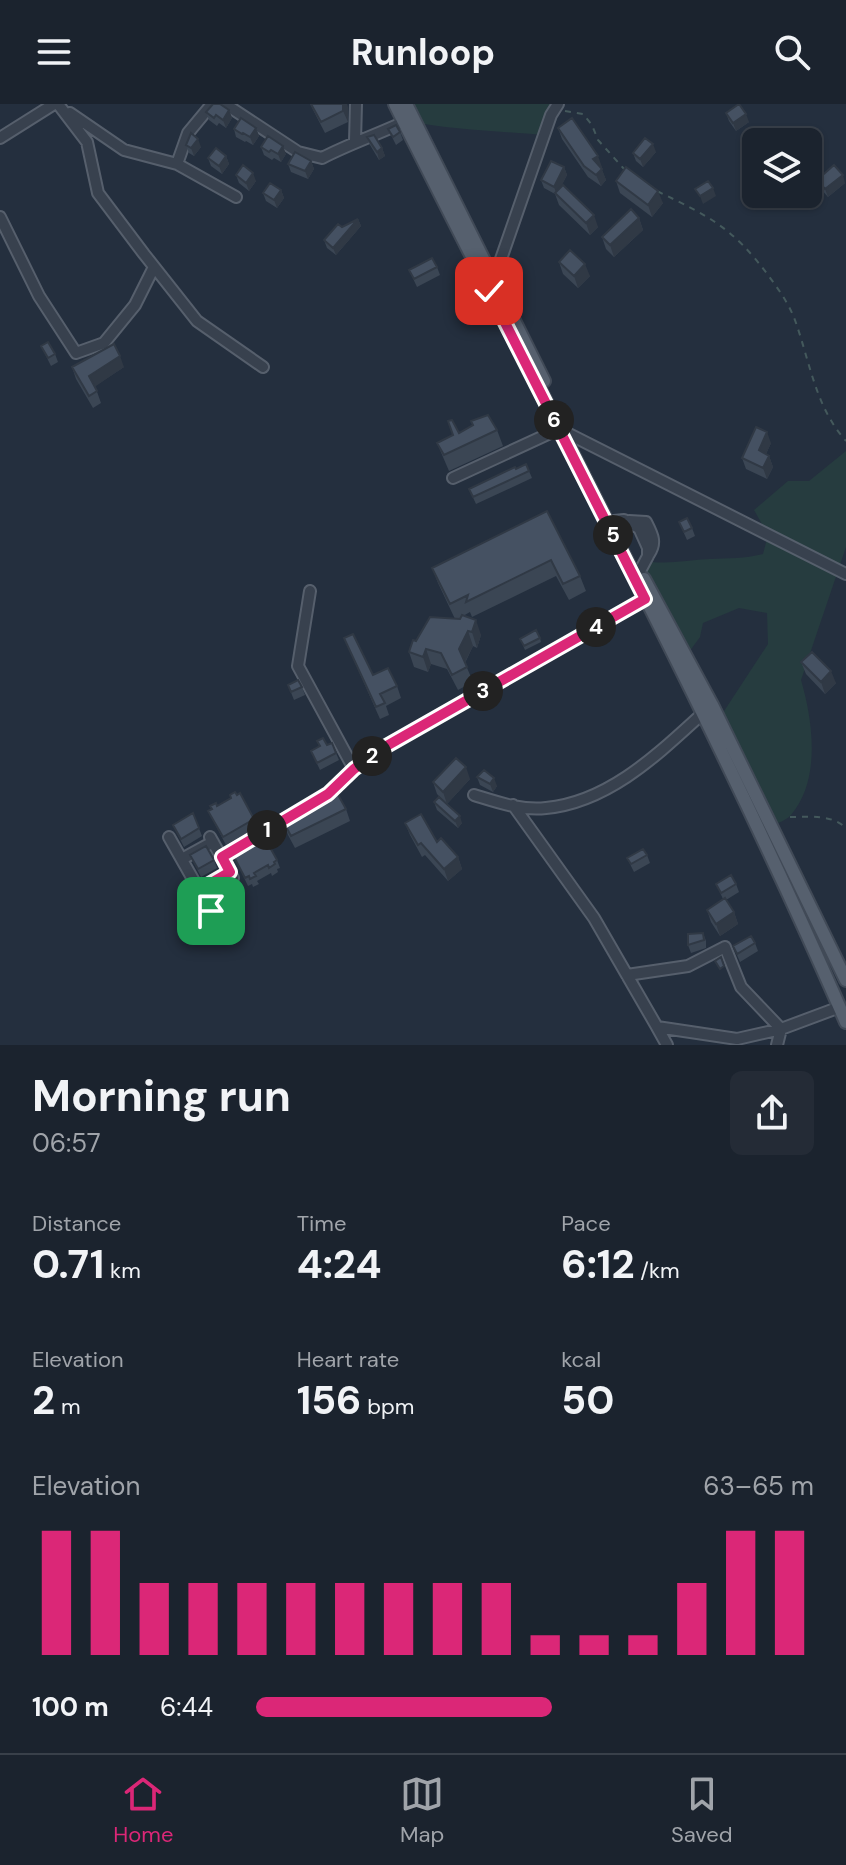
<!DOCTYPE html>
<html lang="en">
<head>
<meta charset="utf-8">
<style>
	:root { --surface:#1b232e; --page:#242b36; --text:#f1f3f6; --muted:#a0a4aa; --line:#39404a; --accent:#db2777 }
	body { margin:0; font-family:"DM Sans",sans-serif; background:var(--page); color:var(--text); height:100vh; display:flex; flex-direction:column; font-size:30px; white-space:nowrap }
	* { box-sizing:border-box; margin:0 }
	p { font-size:26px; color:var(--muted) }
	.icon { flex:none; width:44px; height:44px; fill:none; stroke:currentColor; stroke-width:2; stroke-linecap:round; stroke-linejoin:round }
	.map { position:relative; height:941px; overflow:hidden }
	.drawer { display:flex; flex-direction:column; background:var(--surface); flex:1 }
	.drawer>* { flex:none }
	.controls { position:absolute; left:742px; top:24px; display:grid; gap:16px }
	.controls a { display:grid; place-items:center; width:80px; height:80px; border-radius:12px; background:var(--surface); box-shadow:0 2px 6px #0004,0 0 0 2px var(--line); font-size:40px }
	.pin { position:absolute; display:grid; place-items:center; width:68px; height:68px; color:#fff; margin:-34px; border-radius:16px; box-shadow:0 4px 12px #0006 }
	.km { position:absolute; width:40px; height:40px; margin:-20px; border-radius:50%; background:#222; color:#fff; font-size:22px; line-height:40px; text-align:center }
	.round { display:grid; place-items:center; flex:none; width:84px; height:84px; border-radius:12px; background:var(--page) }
	.head { display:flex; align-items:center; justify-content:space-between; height:136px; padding:0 32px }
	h1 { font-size:44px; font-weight:700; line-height:60px }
	.figures { display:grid; grid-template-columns:repeat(3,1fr); gap:12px; height:136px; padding:8px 32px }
	.figures div { display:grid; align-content:center }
	.figures b { font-size:40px; font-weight:700 }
	.figures small { font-size:22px; font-weight:400 }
	.figures p { font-size:22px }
	.chart { height:224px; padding:16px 32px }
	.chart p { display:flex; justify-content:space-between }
	.chart svg { width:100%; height:144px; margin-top:8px; stroke:var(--accent); stroke-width:6 }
	ul { padding:0 32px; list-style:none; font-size:26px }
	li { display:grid; grid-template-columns:128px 96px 1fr; align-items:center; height:60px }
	li i { height:20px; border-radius:10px; background:var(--accent) }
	header { display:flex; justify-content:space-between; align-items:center; height:104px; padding:0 32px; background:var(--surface); font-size:36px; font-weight:700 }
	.menu { display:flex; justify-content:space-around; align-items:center; height:112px; border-top:2px solid var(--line); background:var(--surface); font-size:22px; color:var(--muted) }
	.menu a { display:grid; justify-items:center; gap:4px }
	.menu .current { color:var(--accent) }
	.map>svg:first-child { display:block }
</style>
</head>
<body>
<header><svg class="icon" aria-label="menu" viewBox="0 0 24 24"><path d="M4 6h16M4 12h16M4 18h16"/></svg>Runloop<svg class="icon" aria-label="search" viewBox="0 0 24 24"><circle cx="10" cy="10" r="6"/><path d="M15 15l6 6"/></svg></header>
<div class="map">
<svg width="846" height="941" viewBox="0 0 846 941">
	<rect width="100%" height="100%" fill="#242f3e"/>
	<!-- green -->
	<path fill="#263c3f" d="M399 0H558L544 31C498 27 452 26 407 17Z
		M846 347V443L801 576C813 617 821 676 791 711 785 718 771 721 763 725L713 624 768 540 767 509 739 504 703 519 700 533 681 559 636 471 645 457C667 461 688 456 710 455 729 454 744 455 763 450L768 431 754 406 788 377H809Z"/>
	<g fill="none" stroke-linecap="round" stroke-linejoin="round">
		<defs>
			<path id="minor" d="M58 0 87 38 98 89 144 150 197 217 263 263
				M225 0 298 48 322 54C349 40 376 31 404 18
				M70 9 124 46 177 60 236 93
				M0 34 54 0
				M355 37 356 0
				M177 60 188 29 212 0
				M0 113 39 192 76 249 104 239 135 201 154 163
				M493 178 551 11 558 0
				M453 374 559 325 846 470
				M614 417 624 416 639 424 648 444V452L640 467
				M629 417 646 418C652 430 657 438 649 450
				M310 487 298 562 354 665
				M474 691C497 698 522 707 546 704 609 698 658 650 702 610
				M513 701 594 814 657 923 737 935 781 925 840 903
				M169 733 211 807
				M210 733 233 774
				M222 753 328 690 354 665 383 644 645 495
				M182 755 213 738
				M199 786 230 768
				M627 871 688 862 725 843 741 883 781 925 777 941
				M657 923 667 941"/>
			<path id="major" d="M395 0C547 305 710 605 846 918
				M406 0 544 277
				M644 475 712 601 846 876"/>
		</defs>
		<!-- minor casing -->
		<use href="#minor" stroke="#565f6c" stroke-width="14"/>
		<!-- major casing -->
		<use href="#major" stroke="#414a57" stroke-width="16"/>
		<!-- path -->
		<path stroke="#44595c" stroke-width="2" stroke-dasharray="6 6" stroke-linecap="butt" d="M565 7 583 10 592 21 598 36 625 66
			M657 87C710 113 732 123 768 171 779 186 790 201 796 219 810 259 816 304 846 337
			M790 713C810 713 831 710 846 724"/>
		<!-- minor -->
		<use href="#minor" stroke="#38414e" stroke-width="10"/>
		<!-- major -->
		<use href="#major" stroke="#56606e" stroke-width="12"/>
	</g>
	<!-- wall -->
	<path fill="#3b4654" d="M310 0H347L348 18 325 29Z
		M229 6 232 14 226 24 219 19 217 22 209 16 206 8Z
		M726 9 749 18 736 27 729 17Z
		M256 24 259 32 253 41 246 37 245 38 236 33 234 25Z
		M558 24 602 63 601 64 606 76 601 82 588 73 562 35Z
		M388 25 400 28 403 36 396 41Z
		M367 33 382 44 385 52 379 56 370 41Z
		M186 41 201 43 194 52 189 49Z
		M261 43 286 50 281 58 274 54 272 56 264 51Z
		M656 48 643 63 636 57 633 49Z
		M226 52 229 60 222 70 211 62 208 54Z
		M311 57 314 65 308 75 291 68 288 60Z
		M564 63 567 71 560 84 598 123 590 131 559 101 555 90 544 84 541 76Z
		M236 71 256 77 249 87 239 79Z
		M817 76 845 79 828 93 820 84Z
		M616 77 663 99 652 113 620 89Z
		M281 86 284 94 277 104 266 97 263 89Z
		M639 114 643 126 614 153 606 145 602 133Z
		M358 115 361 122 336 151 327 144 324 136 342 123Z
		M559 158 590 172 578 184 563 170Z
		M437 163 440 171 417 183 409 166Z
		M41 242 55 250 58 258 51 262Z
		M72 263H124L95 282 101 299 93 304 76 275Z
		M497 326 503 342 449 367 437 339 459 329Z
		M771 339 766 350 769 352 773 363 767 375 746 365 742 354Z
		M526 360 532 374 476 400 469 385Z
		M547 407 580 472 586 487 569 496 556 472 472 513 470 508 463 512 481 531 477 544 473 542 465 559 473 578 458 586 447 565 431 560 428 568 414 563 409 548 416 537 455 515 438 479 432 464Z
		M679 418 692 424 695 432 687 436Z
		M344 534 373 571 397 582 401 594 386 602 389 611 380 615Z
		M540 534 541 538 525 546 520 535Z
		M801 558 836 579 825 590 806 570Z
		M288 581 302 583 305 591 294 596Z
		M317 637 327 641 336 649 339 656 320 666 311 647 319 642Z
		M477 673 497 682 493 688 480 681Z
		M470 675 447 700 437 690 433 678Z
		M434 698 462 719 458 724 437 706Z
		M315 702 346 705 350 717 295 744 288 731 284 719Z
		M208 707 254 715 257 723 226 741Z
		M193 709 202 732 184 743 173 721Z
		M405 719 437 738 458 753 462 765 448 777 425 751 422 753 410 731Z
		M231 747 277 756 280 764 277 765 278 768 272 772 271 769 257 777 259 780 253 783 252 780 248 782Z
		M190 751 214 756 217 764 201 773Z
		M647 751 650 759 634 768 627 754Z
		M226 778 237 784 239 792 233 795Z
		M716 780H736L739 788 726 796 734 808 738 820 720 832 711 818 707 806 723 795Z
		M703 829 706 837V844L691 849 688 841Z
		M755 839 758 847 740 858 733 842Z"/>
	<!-- shaded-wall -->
	<path fill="#303945" d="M343 0H347L348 3V18L343 7Z
		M229 6 232 14 226 24 223 16Z
		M746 10 749 18 736 27 733 19Z
		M256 24 259 32 253 41 250 33Z
		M198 35 201 43 194 52 191 44Z
		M653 40 656 48 643 63 640 55Z
		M283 42 286 50 281 58 278 50Z
		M382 44 385 52 379 56 377 48Z
		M226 52 229 60 222 70 219 62Z
		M598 52 602 63 597 67 593 55Z
		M311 57 314 65 308 75 305 67Z
		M564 63 567 71 557 91 554 83Z
		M602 65 606 76 601 82 596 71Z
		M253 69 256 77 249 87 246 79Z
		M843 71 845 79 828 93 825 85Z
		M713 84 716 92 703 100 700 92Z
		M281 86 284 94 277 104 274 96Z
		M658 87 663 99 652 113 648 101Z
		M594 111 598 123 590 131 586 119Z
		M639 114 643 126 614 153 610 141Z
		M358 115 361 122 336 151 333 144Z
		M585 160 590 172 578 184 574 172Z
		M120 252 124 263 93 284 89 272Z
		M767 328 771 339 763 357 759 346Z
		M769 352 773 363 767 375 763 364Z
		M476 516 481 531 477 544 472 528Z
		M468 527 473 542 464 560 459 545Z
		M426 545 431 560 428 568 423 553Z
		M831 567 836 579 825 590 821 578Z
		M466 663 470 675 447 700 443 688Z
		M494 674 497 682 493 688 490 680Z
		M460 712 462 719 458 724 455 717Z
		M458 753 462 765 448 777 444 765Z
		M734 808 738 820 720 832 716 820Z"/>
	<!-- building -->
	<path fill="#455162" stroke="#303945" stroke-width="2" d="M213 0H220L229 6 223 16 216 11 214 14 206 8Z
		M311 0H343V7L321 18Z
		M739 0 746 10 733 19 726 9Z
		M241 14 256 24 250 33 243 29 242 30 234 25Z
		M572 14 598 52 593 55 602 65 596 71 584 62 558 24Z
		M396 21 400 28 393 33 388 25Z
		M191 29 198 35 191 44 186 41Z
		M374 31 382 44 377 48 367 33Z
		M268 32 283 42 278 50 271 46 269 48 261 43Z
		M645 34 653 40 640 55 633 49Z
		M216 44 226 52 219 62 208 54Z
		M295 48 311 57 305 67 288 60Z
		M551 57 564 63 554 83 541 76Z
		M243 61 253 69 246 79 236 71Z
		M834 61 843 71 825 85 817 76Z
		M626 63 658 87 648 101 616 77Z
		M708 77 713 84 700 92 695 85Z
		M270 79 281 86 274 96 263 89Z
		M563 81 594 111 586 119 555 89Z
		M631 105 639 114 610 141 602 133Z
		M358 115 333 144 324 136 338 120 342 123Z
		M570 146 585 160 574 172 559 158Z
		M432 154 437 163 414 175 409 166Z
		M48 238 55 250 48 254 41 242Z
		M114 240 120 252 89 272 97 287 89 292 72 263Z
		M488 311 497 326 444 351 437 339 453 331 448 317 452 316 459 329 473 321 471 317Z
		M756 323 767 328 759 346 769 352 763 364 742 354Z
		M526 360 529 367 473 393 469 385 515 363 516 365Z
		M547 407 580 472 563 480 551 456 466 498 468 491 450 500 432 464Z
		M687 414 692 424 684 428 679 418Z
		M462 511 476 516 472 528 468 527 459 545 467 563 452 571 441 549 426 545 423 553 409 548 413 536 416 537 430 513 460 515Z
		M536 526 540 534 524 542 520 535Z
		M353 530 373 571 388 564 397 582 380 590 385 599 376 603 344 534Z
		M812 548 831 567 821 578 801 558Z
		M298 576 302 583 291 588 288 581Z
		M323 634 327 641 332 639 336 649 317 659 311 647 320 642 317 637Z
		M456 654 466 663 443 688 433 678Z
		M484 666 494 674 490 680 477 673Z
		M336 687 346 705 291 732 284 719 315 702 314 699Z
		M235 688 237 691 240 689 254 715 223 733 208 707 212 705 210 702 216 699 217 702 231 694 230 691Z
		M439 693 460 712 455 717 434 698Z
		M193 709 199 724 181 735 173 721Z
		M421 710 437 738 441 734 458 753 444 765 421 739 418 741 405 719Z
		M262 729 277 756 274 758 275 760 269 764 268 761 254 769 256 772 250 775 249 772 245 774 231 747Z
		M206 742 214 756 198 765 190 751Z
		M643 745 647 751 631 760 627 754Z
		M731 771 736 780 721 789 716 780Z
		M232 775 237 784 231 787 226 778Z
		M725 794 734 808 716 820 707 806Z
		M703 829 704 836 688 841V830Z
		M751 832 755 839 737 850 733 842Z
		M721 853 724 862 720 865 715 857Z"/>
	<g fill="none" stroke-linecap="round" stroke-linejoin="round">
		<defs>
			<path id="route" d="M211 807 199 786 230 768 222 753 328 690 354 665 383 644 645 495 489 187"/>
		</defs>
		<!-- route casing -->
		<use href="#route" stroke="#fff" stroke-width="16"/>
		<!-- route -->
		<use href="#route" stroke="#db2777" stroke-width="10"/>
	</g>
</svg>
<div class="controls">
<a><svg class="icon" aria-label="layers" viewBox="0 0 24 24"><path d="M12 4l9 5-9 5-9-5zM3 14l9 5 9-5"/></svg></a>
</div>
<div class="pin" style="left:211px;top:807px;background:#1e9e55"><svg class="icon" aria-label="arrive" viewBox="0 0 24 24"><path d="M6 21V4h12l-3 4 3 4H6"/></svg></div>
<div class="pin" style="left:489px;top:187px;background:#d93025"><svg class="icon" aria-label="check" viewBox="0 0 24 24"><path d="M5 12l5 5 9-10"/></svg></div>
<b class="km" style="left:267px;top:726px">1</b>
<b class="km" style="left:372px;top:652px">2</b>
<b class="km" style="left:483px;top:587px">3</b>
<b class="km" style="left:596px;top:523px">4</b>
<b class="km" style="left:613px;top:431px">5</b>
<b class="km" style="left:554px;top:316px">6</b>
</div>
<section class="drawer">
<div class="head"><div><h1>Morning run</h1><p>06:57</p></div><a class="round"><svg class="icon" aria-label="share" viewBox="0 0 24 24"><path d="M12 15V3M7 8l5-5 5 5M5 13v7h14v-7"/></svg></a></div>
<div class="figures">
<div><p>Distance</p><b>0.71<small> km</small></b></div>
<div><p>Time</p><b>4:24</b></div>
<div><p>Pace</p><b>6:12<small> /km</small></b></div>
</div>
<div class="figures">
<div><p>Elevation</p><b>2<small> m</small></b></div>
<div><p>Heart rate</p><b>156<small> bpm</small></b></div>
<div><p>kcal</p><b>50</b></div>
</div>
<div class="chart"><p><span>Elevation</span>63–65 m</p>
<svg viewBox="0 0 160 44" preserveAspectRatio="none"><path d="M5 44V6M15 44V6M25 44V22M35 44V22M45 44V22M55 44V22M65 44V22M75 44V22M85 44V22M95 44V22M105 44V38M115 44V38M125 44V38M135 44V22M145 44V6M155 44V6"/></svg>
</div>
<ul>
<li><b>100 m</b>6:44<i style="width:53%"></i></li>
</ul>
</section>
<nav class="menu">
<a class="current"><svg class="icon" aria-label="home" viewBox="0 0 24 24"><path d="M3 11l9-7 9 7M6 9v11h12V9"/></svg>Home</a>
<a><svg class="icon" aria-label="map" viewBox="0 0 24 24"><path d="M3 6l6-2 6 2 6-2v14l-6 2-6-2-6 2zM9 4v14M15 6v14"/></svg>Map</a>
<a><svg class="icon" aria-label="saved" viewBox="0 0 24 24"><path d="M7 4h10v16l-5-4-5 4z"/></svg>Saved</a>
</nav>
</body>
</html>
